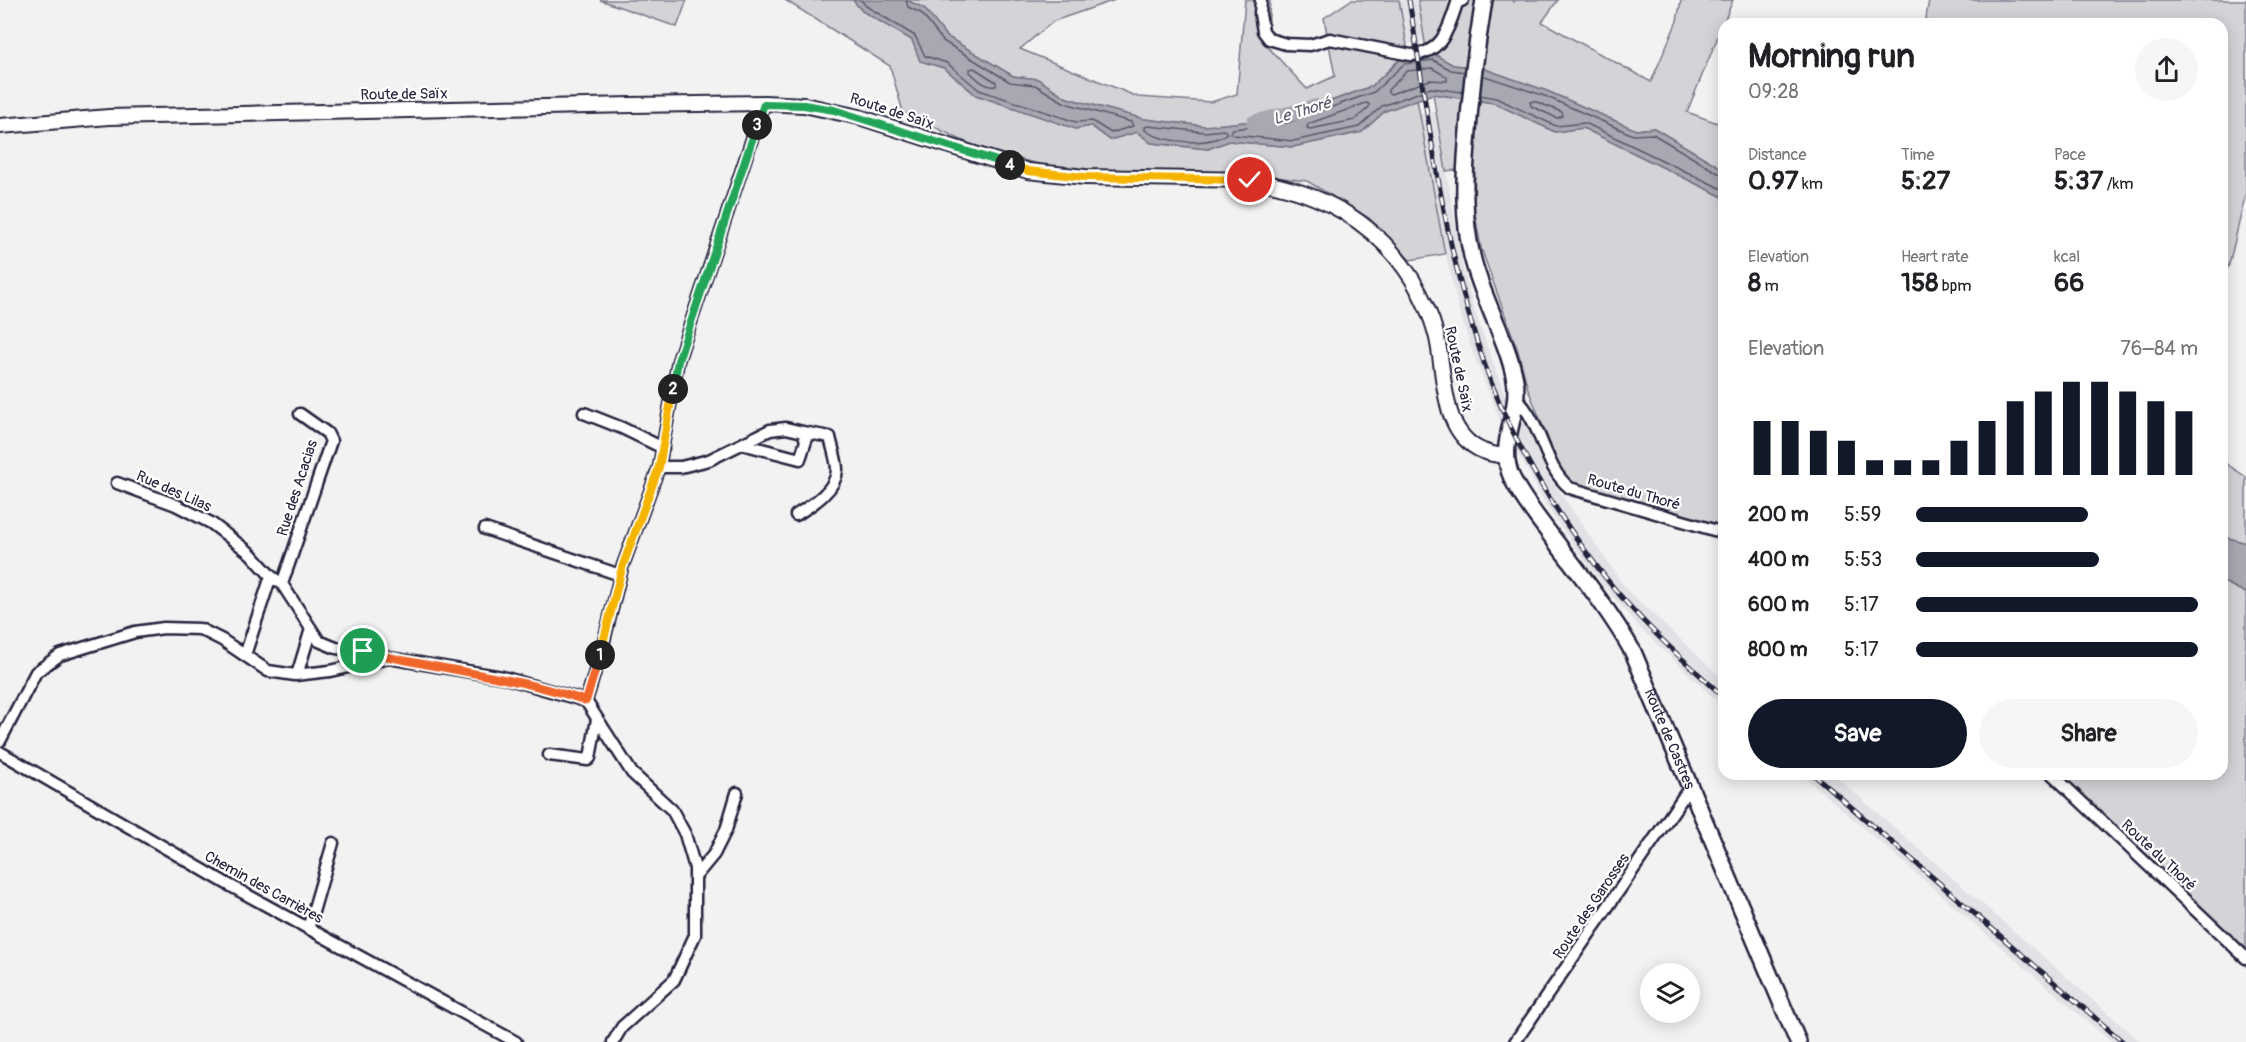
<!DOCTYPE html>
<html lang="en">
<head>
<meta charset="utf-8">
<style>
	:root { --surface:#fff; --page:#f6f6f6; --text:#202124; --muted:#757577; --accent:#111827 }
	body { margin:0; font-family:Pangolin,sans-serif; background:var(--page); color:var(--text); height:100vh; display:flex; flex-direction:column; font-size:22px; white-space:nowrap }
	* { box-sizing:border-box; margin:0 }
	p { font-size:20px; color:var(--muted) }
	.icon { flex:none; width:33px; height:33px; fill:none; stroke:currentColor; stroke-width:2; stroke-linecap:round; stroke-linejoin:round }
	.map { position:relative; flex:1; overflow:hidden }
	.side { position:absolute; left:1718px; top:18px; width:510px; height:762px; display:flex; flex-direction:column; background:var(--surface); border-radius:18px; box-shadow:0 3px 15px #0003 }
	.side>* { flex:none }
	.buttons { position:absolute; left:1640px; top:963px; display:grid; gap:12px }
	.buttons a { display:grid; place-items:center; width:60px; height:60px; border-radius:50%; background:var(--surface); box-shadow:0 3px 15px #0003; font-size:30px }
	.pin { position:absolute; display:grid; place-items:center; width:51px; height:51px; color:#fff; margin:-26px; border:3px solid #fff; border-radius:50%; box-shadow:0 2px 6px #0007 }
	.km { position:absolute; width:30px; height:30px; margin:-15px; border-radius:50%; background:#222; color:#fff; font-size:16px; line-height:30px; text-align:center }
	.round { display:grid; place-items:center; flex:none; width:63px; height:63px; border-radius:32px; background:var(--page) }
	.headline { display:flex; align-items:center; justify-content:space-between; height:102px; padding:0 30px }
	h1 { font-size:33px; font-weight:700; line-height:45px }
	.metrics { display:grid; grid-template-columns:repeat(3,1fr); gap:9px; height:102px; padding:6px 30px }
	.metrics div { display:grid; align-content:center }
	.metrics b { font-size:26px; font-weight:700 }
	.metrics small { font-size:16px; font-weight:400 }
	.metrics p { font-size:16px }
	.chart { height:168px; padding:12px 30px }
	.chart p { display:flex; justify-content:space-between }
	.chart svg { width:100%; height:108px; margin-top:6px; stroke:var(--accent); stroke-width:6 }
	.button { display:flex; gap:12px; margin-top:auto; padding:12px 30px }
	.button a { flex:1; height:69px; border-radius:36px; background:var(--accent); color:#fff; font-size:24px; font-weight:700; line-height:69px; text-align:center }
	.button a+a { background:var(--page); color:var(--text) }
	ul { padding:0 30px; list-style:none; font-size:20px }
	li { display:grid; grid-template-columns:96px 72px 1fr; align-items:center; height:45px }
	li i { height:15px; border-radius:8px; background:var(--accent) }
	.map>svg:first-child { display:block }
</style>
</head>
<body>
<div class="map">
<svg width="2246" height="1042" viewBox="0 0 2246 1042">
	<rect width="100%" height="100%" fill="#f2f2f3"/>
	<filter id="ink" filterUnits="userSpaceOnUse"><feTurbulence type="fractalNoise" baseFrequency=".0167" numOctaves="2"/><feDisplacementMap in="SourceGraphic" scale="12" xChannelSelector="R" yChannelSelector="G"/><feConvolveMatrix kernelMatrix="1 2 1 2 8 2 1 2 1" color-interpolation-filters="sRGB"/></filter>
	<g filter="url(#ink)">
		<!-- built -->
		<path fill="#e2e2e6" d="M1399 0H1418L1425 41 1406 44Z
			M1436 110 1463 269 1474 309 1510 410 1503 427 1473 353 1459 311 1439 228 1420 113Z
			M1520 419 1528 422 1546 472 1627 590 1723 679V707L1639 627 1603 585 1575 547 1549 510 1518 453 1512 449V439Z
			M1801 774H1833L2141 1042H2111Z"/>
		<!-- green -->
		<path fill="#d3d3d8" stroke="#7a7a8a" stroke-width="1.5" d="M600 0H687L677 27Z
			M785 0H853L862 11 912 40 920 61 944 68 976 95 1076 129 1091 126 1110 140 1137 132 1151 143 1208 149 1229 141 1293 147 1362 132 1385 111 1417 99 1445 254 1410 260 1369 218 1307 181 1259 175 1054 168 980 149 903 112 890 66Z
			M906 0H1115L1054 21 1020 49 1138 97 1211 102 1237 94 1245 0H1270L1267 46 1307 89 1335 76 1324 18 1351 0H1399L1409 57 1400 59 1372 86 1285 118 1205 126 1144 119 1067 98 1037 79 1013 76 946 36 924 8Z
			M1418 0H1513L1514 2 1516 0H1558L1542 22 1651 82 1677 21 1681 0H1733L1687 112 1723 125V169L1654 128 1636 130 1547 91 1482 68 1453 65 1434 54 1427 55Z
			M1929 0H2246V193L2229 265 2222 277V24H1925Z
			M1433 94 1494 103 1555 132 1583 128 1723 197V537L1571 496 1528 389 1518 351 1481 248 1474 209 1475 168 1446 171Z
			M2222 461 2246 477V543L2222 536Z
			M2222 581 2246 593V966L2050 774H2222Z"/>
		<!-- water -->
		<path fill="#a8a8b2" stroke="#727282" stroke-width="1.5" d="M853 0H906L924 8 946 36 1013 76 1038 79 1067 98 1144 119 1205 126 1285 118 1372 86 1401 59 1434 54 1453 65 1482 68 1547 91 1636 130 1654 128 1723 169V197L1583 128 1555 132 1494 103 1433 94 1385 111 1362 132 1293 147 1229 141 1208 149 1151 143 1137 132 1110 140 1091 126 1076 129 976 95 944 68 920 61 912 40 862 11Z
			M2222 536 2246 543V593L2222 581Z"/>
		<g fill="none" stroke-linecap="round" stroke-linejoin="round">
			<!-- shore -->
			<path stroke="#58586b" stroke-width="1.5" d="M861 0 866 6 915 36 925 56 947 63 979 90 1076 122 1092 121 1111 133 1133 126 1131 122 1065 103 1035 85 1010 82 943 41 921 13 908 7 906 0
				M974 68 996 82V86C986 88 977 79 970 72V69Z
				M1432 68 1447 77V81L1430 80 1391 94 1388 93V90L1407 71Z
				M1482 75 1545 96 1633 135 1653 134 1718 173 1724 174
				M1462 92 1431 88 1382 106 1359 127 1293 141 1233 135 1230 133 1233 129 1287 123 1374 92 1404 64 1433 60 1451 70 1465 72
				M1480 95 1496 98 1556 126 1585 123 1724 190
				M1534 101 1562 112 1563 116 1557 118 1531 106 1530 102Z
				M1366 103 1369 104V107L1355 120 1310 129 1307 128 1308 124Z
				M1148 126 1205 132 1224 130 1227 133C1211 147 1160 143 1145 130V127Z"/>
			<!-- river -->
			<path stroke="#a8a8b2" stroke-width="16" d="M1254 123 1316 107"/>
			<defs>
				<path id="minor" d="M1261 0 1260 14 1263 31 1269 39 1286 44 1310 45 1330 39 1411 55C1442 54 1449 28 1457 3L1463 0
					M1516 398C1543 424 1543 467 1570 488L1724 533
					M584 413 622 428 663 448
					M659 467H681L709 460 770 430 786 428 803 432 806 441 800 459 742 444
					M117 483 176 505 211 523 250 553 271 576 282 584 319 641 336 648 363 651 386 657
					M796 515C810 506 836 491 837 470 837 460 832 447 830 437L803 432
					M485 529 620 575
					M282 584 331 441 327 433 300 414
					M245 655 271 576
					M297 675 311 629
					M586 701 603 645 622 568 659 467 678 361 764 103
					M586 701 632 773 672 810 685 834 695 868V935L674 980 622 1027 613 1042
					M0 741 36 672 60 655 135 632 164 628 200 629 222 640 268 671 295 675 330 671 389 658 502 677 586 701
					M0 752 229 885 516 1042
					M549 755 588 760 590 758 597 719
					M2052 774 2246 958
					M695 877 714 854 726 830 737 793
					M308 929 333 843
					M1515 1042 1690 787"/>
				<path id="tertiary" d="M0 126 109 117 631 105 764 103 804 105 859 117 1028 171 1085 177 1250 180C1318 191 1374 219 1412 279 1422 296 1431 315 1436 334 1446 372 1439 433 1483 451 1491 454 1498 456 1505 455"/>
				<g id="secondary">
					<path id="s1" d="M1484 0C1476 48 1470 96 1467 144 1464 182 1463 219 1472 256 1482 299 1507 338 1515 380 1521 414 1496 444 1512 478 1522 499 1538 518 1552 537 1581 575 1610 611 1633 652L1798 1042"/>
				</g>
			</defs>
			<!-- minor casing -->
			<use href="#minor" stroke="#22223b" stroke-width="15"/>
			<!-- tertiary casing -->
			<use href="#tertiary" stroke="#22223b" stroke-width="18"/>
			<!-- secondary casing -->
			<use href="#secondary" stroke="#22223b" stroke-width="20"/>
			<!-- minor -->
			<use href="#minor" stroke="#fff" stroke-width="10"/>
			<!-- tertiary -->
			<use href="#tertiary" stroke="#fff" stroke-width="14"/>
			<!-- secondary -->
			<use href="#secondary" stroke="#fff" stroke-width="15"/>
			<defs>
				<path id="rail" d="M1409 0C1430 128 1445 260 1491 382 1518 452 1559 518 1605 577 1640 622 1682 659 1724 697
					M1813 774 2123 1042"/>
			</defs>
			<!-- rail casing -->
			<use href="#rail" stroke="#22223b" stroke-width="5"/>
			<!-- rail -->
			<use href="#rail" stroke="#fff" stroke-width="3" stroke-dasharray="9" stroke-linecap="butt"/>
		</g>
	</g>
	<g fill="none" stroke-linecap="round" stroke-linejoin="round" filter="url(#ink)">
		<defs>
			<path id="split-1" d="M363 651C437 670 513 675 586 701L600 655"/>
			<path id="split-2" d="M600 655 622 568 659 467 673 389"/>
			<path id="split-3" d="M673 389 678 361 757 125"/>
			<path id="split-4" d="M757 125 764 104 804 105 834 110 1010 165"/>
			<path id="split-5" d="M1010 165 1028 171 1084 177 1250 180"/>
		</defs>
		<!-- split-1 casing -->
		<use href="#split-1" stroke="#fff" stroke-width="12"/>
		<!-- split-2 casing -->
		<use href="#split-2" stroke="#fff" stroke-width="12"/>
		<!-- split-3 casing -->
		<use href="#split-3" stroke="#fff" stroke-width="12"/>
		<!-- split-4 casing -->
		<use href="#split-4" stroke="#fff" stroke-width="12"/>
		<!-- split-5 casing -->
		<use href="#split-5" stroke="#fff" stroke-width="12"/>
		<!-- split-1 -->
		<use href="#split-1" stroke="#f0652b" stroke-width="8"/>
		<!-- split-2 -->
		<use href="#split-2" stroke="#f5b400" stroke-width="8"/>
		<!-- split-3 -->
		<use href="#split-3" stroke="#22a559" stroke-width="8"/>
		<!-- split-4 -->
		<use href="#split-4" stroke="#22a559" stroke-width="8"/>
		<!-- split-5 -->
		<use href="#split-5" stroke="#f5b400" stroke-width="8"/>
	</g>
	<g text-anchor="middle" stroke-width="4.5" stroke-linejoin="round" paint-order="stroke">
		<!-- street labels -->
		<g font-size="15" fill="#22223b" stroke="#fff">
			<text transform="translate(404 94) rotate(-1)" y="5">Route de Saïx</text>
			<text transform="translate(892 111) rotate(18)" y="5">Route de Saïx</text>
			<text transform="translate(1459 369) rotate(78)" y="5">Route de Saïx</text>
			<text transform="translate(297 488) rotate(-72)" y="5">Rue des Acacias</text>
			<text transform="translate(174 491) rotate(24)" y="5">Rue des Lilas</text>
			<text transform="translate(1634 492) rotate(16)" y="5">Route du Thoré</text>
			<text dy="5" stroke="none"><textPath href="#s1" startOffset="795">Route de Castres</textPath></text>
			<text transform="translate(2159 855) rotate(43)" y="5">Route du Thoré</text>
			<text transform="translate(264 887) rotate(29)" y="5">Chemin des Carrières</text>
			<text transform="translate(1591 906) rotate(-56)" y="5">Route des Garosses</text>
		</g>
		<!-- water labels -->
		<g font-size="16" font-style="italic" fill="#58586b" stroke="#fff">
			<text transform="translate(1302 110) rotate(-17)" y="6">Le Thoré</text>
		</g>
	</g>
</svg>
<div class="buttons">
<a><svg class="icon" aria-label="layers" viewBox="0 0 24 24"><path d="M12 4l9 5-9 5-9-5zM3 14l9 5 9-5"/></svg></a>
</div>
<div class="pin" style="left:363px;top:651px;background:#1e9e55"><svg class="icon" aria-label="arrive" viewBox="0 0 24 24"><path d="M6 21V4h12l-3 4 3 4H6"/></svg></div>
<div class="pin" style="left:1250px;top:180px;background:#d93025"><svg class="icon" aria-label="check" viewBox="0 0 24 24"><path d="M5 12l5 5 9-10"/></svg></div>
<b class="km" style="left:600px;top:655px">1</b>
<b class="km" style="left:673px;top:389px">2</b>
<b class="km" style="left:757px;top:125px">3</b>
<b class="km" style="left:1010px;top:165px">4</b>
<section class="side">
<div class="headline"><div><h1>Morning run</h1><p>09:28</p></div><a class="round"><svg class="icon" aria-label="share" viewBox="0 0 24 24"><path d="M12 15V3M7 8l5-5 5 5M5 13v7h14v-7"/></svg></a></div>
<div class="metrics">
<div><p>Distance</p><b>0.97<small> km</small></b></div>
<div><p>Time</p><b>5:27</b></div>
<div><p>Pace</p><b>5:37<small> /km</small></b></div>
</div>
<div class="metrics">
<div><p>Elevation</p><b>8<small> m</small></b></div>
<div><p>Heart rate</p><b>158<small> bpm</small></b></div>
<div><p>kcal</p><b>66</b></div>
</div>
<div class="chart"><p><span>Elevation</span>76–84 m</p>
<svg viewBox="0 0 160 44" preserveAspectRatio="none"><path d="M5 44V22M15 44V22M25 44V26M35 44V30M45 44V38M55 44V38M65 44V38M75 44V30M85 44V22M95 44V14M105 44V10M115 44V6M125 44V6M135 44V10M145 44V14M155 44V18"/></svg>
</div>
<ul>
<li><b>200 m</b>5:59<i style="width:61%"></i></li>
<li><b>400 m</b>5:53<i style="width:65%"></i></li>
<li><b>600 m</b>5:17<i style="width:100%"></i></li>
<li><b>800 m</b>5:17<i style="width:100%"></i></li>
</ul>
<div class="button"><a>Save</a><a>Share</a></div>
</section>
</div>
</body>
</html>
